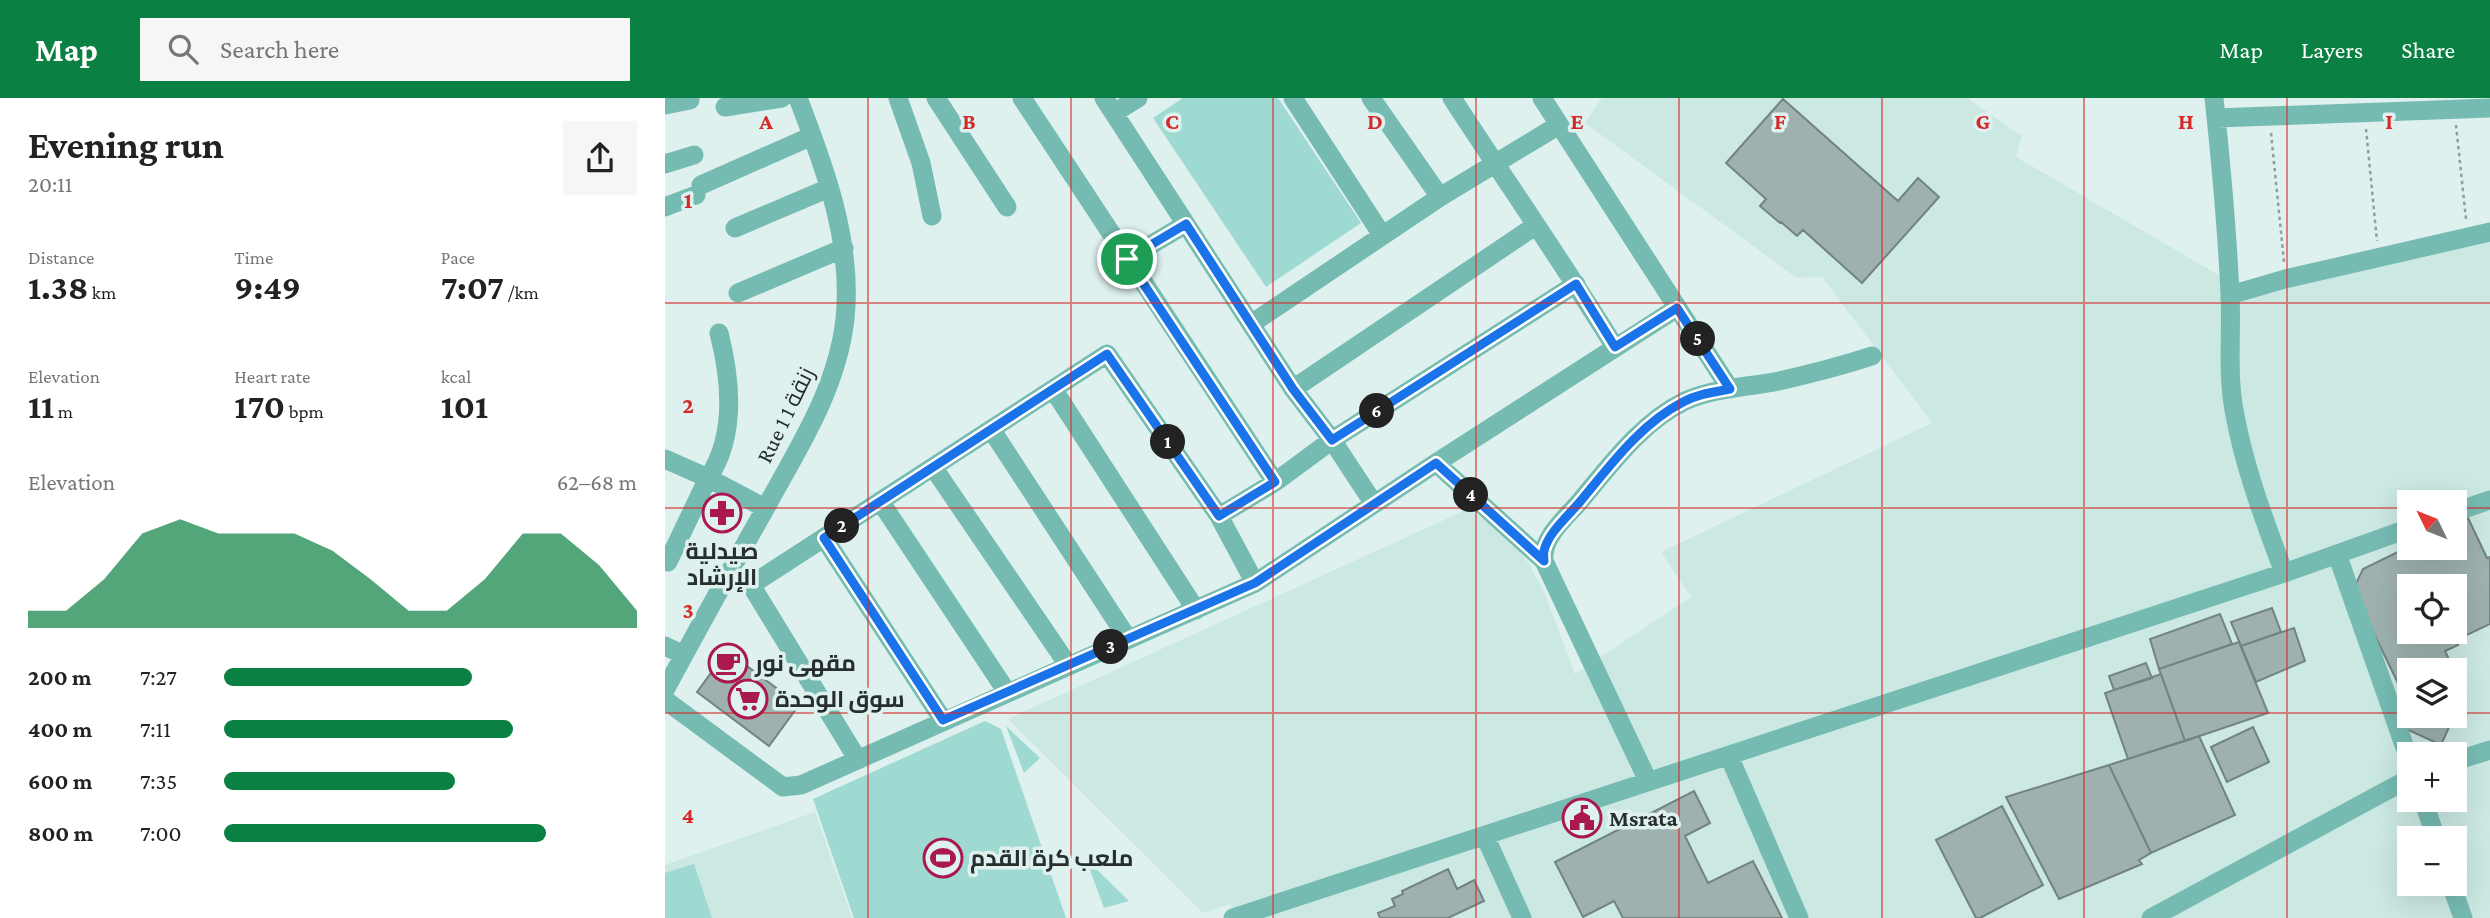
<!DOCTYPE html>
<html lang="en">
<head>
<meta charset="utf-8">
<style>
	:root { --surface:#fff; --page:#f6f6f6; --text:#222; --muted:#767676; --accent:#0b8043 }
	body { margin:0; font-family:"Crimson Pro",Cairo,serif; background:var(--page); color:var(--text); height:100vh; display:flex; flex-direction:column; font-size:26px; white-space:nowrap }
	* { box-sizing:border-box; margin:0 }
	p { font-size:23px; color:var(--muted) }
	.icon { flex:none; width:38px; height:38px; fill:none; stroke:currentColor; stroke-width:2; stroke-linecap:round; stroke-linejoin:round }
	.map { position:relative; flex:1; overflow:hidden }
	.panel { display:flex; flex-direction:column; background:var(--surface); width:665px }
	.panel>* { flex:none }
	.needle { width:46px; rotate:313deg }
	.tools { position:absolute; left:1732px; top:392px; display:grid; gap:14px }
	.tools a { display:grid; place-items:center; width:70px; height:70px; border-radius:0px; background:var(--surface); box-shadow:0 7px 28px #0002; font-size:35px }
	.pin { position:absolute; display:grid; place-items:center; width:60px; height:60px; color:#fff; margin:-30px; border:4px solid #fff; border-radius:50%; box-shadow:0 2px 7px #0007 }
	.km { position:absolute; width:35px; height:35px; margin:-18px; border-radius:50%; background:#222; color:#fff; font-size:19px; line-height:35px; text-align:center }
	.round { display:grid; place-items:center; flex:none; width:74px; height:74px; border-radius:0px; background:var(--page) }
	.head { display:flex; align-items:center; justify-content:space-between; height:119px; padding:0 28px }
	h1 { font-size:38px; font-weight:700; line-height:52px }
	.metrics { display:grid; grid-template-columns:repeat(3,1fr); gap:10px; height:119px; padding:7px 28px }
	.metrics div { display:grid; align-content:center }
	.metrics b { font-size:35px; font-weight:700 }
	.metrics small { font-size:19px; font-weight:400 }
	.metrics p { font-size:19px }
	.chart { height:196px; padding:14px 28px }
	.chart p { display:flex; justify-content:space-between }
	.chart svg { width:100%; height:126px; margin-top:7px; fill:var(--accent); opacity:.7 }
	ul { padding:0 28px; list-style:none; font-size:23px }
	li { display:grid; grid-template-columns:112px 84px 1fr; align-items:center; height:52px }
	li i { height:18px; border-radius:9px; background:var(--accent) }
	header { display:flex; align-items:center; gap:42px; box-sizing:border-box; height:98px; padding:0 35px; background:var(--accent); color:#fff }
	header strong { font-size:33px }
	nav { display:flex; gap:38px; margin-inline-start:auto; font-size:24px }
	.search { width:490px; height:63px; background:var(--page); display:flex; align-items:center; gap:18px; box-sizing:border-box; padding:0 24px; border-radius:0px; color:var(--muted); font-size:26px }
	main { display:flex; flex:1; min-height:0 }
	.map>svg:first-child { display:block }
</style>
</head>
<body>
<header>
<strong>Map</strong>
<div class="search"><svg class="icon" aria-label="search" viewBox="0 0 24 24"><circle cx="10" cy="10" r="6"/><path d="M15 15l6 6"/></svg>Search here</div>
<nav><a>Map</a><a>Layers</a><a>Share</a></nav>
</header>
<main>
<section class="panel">
<div class="head"><div><h1>Evening run</h1><p>20:11</p></div><a class="round"><svg class="icon" aria-label="share" viewBox="0 0 24 24"><path d="M12 15V3M7 8l5-5 5 5M5 13v7h14v-7"/></svg></a></div>
<div class="metrics">
<div><p>Distance</p><b>1.38<small> km</small></b></div>
<div><p>Time</p><b>9:49</b></div>
<div><p>Pace</p><b>7:07<small> /km</small></b></div>
</div>
<div class="metrics">
<div><p>Elevation</p><b>11<small> m</small></b></div>
<div><p>Heart rate</p><b>170<small> bpm</small></b></div>
<div><p>kcal</p><b>101</b></div>
</div>
<div class="chart"><p><span>Elevation</span>62–68 m</p>
<svg viewBox="0 0 160 44" preserveAspectRatio="none"><path d="M0 44V38L10 38L20 27L30 11L40 6L50 11L60 11L70 11L80 17L90 27L100 38L110 38L120 27L130 11L140 11L150 22L160 38V44z"/></svg>
</div>
<ul>
<li><b>200 m</b>7:27<i style="width:60%"></i></li>
<li><b>400 m</b>7:11<i style="width:70%"></i></li>
<li><b>600 m</b>7:35<i style="width:56%"></i></li>
<li><b>800 m</b>7:00<i style="width:78%"></i></li>
</ul>
</section>
<div class="map">
<svg width="1825" height="820" viewBox="0 0 1825 820">
	<rect width="100%" height="100%" fill="#def1ee"/>
	<!-- built -->
	<path fill="#cbe8e3" fill-rule="evenodd" d="M937 0H1302L1357 38 1351 59 1552 176 1578 201 1825 141V820H571L565 806 538 815 343 621 803 411 844 440 864 466 879 494 910 576 1026 499 996 454 1267 325 1157 179 1132 180 920 25ZM1745 404H1790V450H1745ZM1745 488H1790V534H1745ZM1745 572H1790V618H1745ZM1745 656H1790V702H1745ZM1745 740H1790V786H1745Z
		M150 714 187 820H0V767Z"/>
	<!-- green -->
	<path fill="#9edad1" d="M518 0H613L696 125 601 189 488 20Z
		M320 623 336 631 401 820H189L148 701Z
		M341 628 375 660 359 675Z
		M421 761 464 803 439 810Z
		M29 766 47 820H0V775Z"/>
	<!-- building -->
	<path fill="#9eb1ae" stroke="#728381" stroke-width="2" fill-rule="evenodd" d="M1118 1 1233 103 1253 80 1274 99 1197 185 1138 132 1132 138 1116 124 1115 125 1095 108 1101 101 1061 65Z
		M1803 420 1822 460 1825 459V526L1791 542 1793 547 1780 553 1789 572H1745V602L1742 604 1688 492 1698 471 1745 448 1790 450V426ZM1745 488H1790V534H1745Z
		M1607 510 1616 534 1576 548 1566 524Z
		M1555 516 1567 546 1494 571 1485 541Z
		M1629 530 1640 563 1591 584 1576 548Z
		M1574 544 1603 615 1520 643 1494 571Z
		M62 553 134 607 104 648 32 594Z
		M1481 565 1487 580 1449 592 1444 578Z
		M1790 575 1800 595 1790 616Z
		M1496 576 1520 643 1463 661 1440 595Z
		M1747 618H1789L1776 647 1741 631Z
		M1588 629 1604 664 1562 684 1546 649Z
		M1534 638 1570 717 1486 755 1444 667Z
		M1444 667 1486 755 1474 762 1477 766 1394 801 1341 699Z
		M1029 693 1045 725 1020 738 1043 785 1088 763 1117 820H958L949 803 918 819 890 764Z
		M1337 708 1378 787 1315 820H1311L1271 742Z
		M783 771 792 791 809 782 819 803 783 820H715L713 815 730 808 727 801 738 796 737 793Z"/>
	<g fill="none" stroke-linecap="round" stroke-linejoin="round">
		<!-- path -->
		<path stroke="#919f9c" stroke-width="2.5" stroke-dasharray="3.5 3.5" stroke-linecap="butt" d="M1791 27 1801 121
			M1701 31 1712 143
			M1606 35 1619 164"/>
		<!-- minor -->
		<path stroke="#76bbb2" stroke-width="19" d="M233 0 256 65 267 118
			M271 0 342 109
			M357 0 610 384
			M439 0 628 291 667 342 709 406
			M628 0 717 137
			M706 0 775 99
			M787 0C841 83 898 165 950 249
			M877 0 1065 291
			M1549 0C1556 65 1562 131 1565 196 1567 235 1562 274 1569 312 1579 369 1599 421 1619 475
			M0 7 25 2
			M60 9 117 0
			M449 15 473 0
			M1551 20 1825 10
			M0 66 29 57
			M36 87 147 38
			M0 109 31 97
			M70 130 164 90
			M462 161 521 126
			M73 195 179 150
			M1565 197 1620 181 1825 134
			M586 226 775 99 894 27
			M54 235C66 282 71 339 43 380L100 410
			M388 291 531 512
			M628 291 870 128
			M326 331 463 541
			M0 361 43 380 3 464
			M771 365 879 463
			M268 369 403 567
			M215 403 342 594
			M1790 414 1825 402
			M554 418 610 384 667 342 911 186
			M159 440 278 622
			M1672 456 1745 664
			M79 480 86 487 193 662
			M86 487 442 256 554 418 590 485
			M0 548 19 557
			M0 592C33 531 66 471 100 411 133 350 172 292 180 221 188 145 160 70 133 0
			M0 602 118 689 136 687 590 485 771 365 1012 210
			M1064 658 1134 820
			M1790 663 1825 652
			M983 683 879 463C876 439 902 419 916 402 946 366 978 323 1020 303 1049 290 1083 289 1114 283 1145 276 1176 268 1207 258
			M1758 702 1771 740
			M820 738 857 820
			M1786 786 1798 820
			M568 820 1619 475 1745 430
			M1486 820 1745 680"/>
	</g>
	<g fill="none" stroke-linecap="round" stroke-linejoin="round">
		<defs>
			<path id="route" d="M521 126 628 291 667 342 911 186 950 249 1012 210 1065 291C1049 294 1033 296 1018 304 975 326 944 369 914 405 902 419 883 435 879 453 878 456 879 460 879 463L771 365 590 485 278 622 159 440 442 256 554 418 610 384 462 161Z"/>
		</defs>
		<!-- route casing -->
		<use href="#route" stroke="#fff" stroke-width="14"/>
		<!-- route -->
		<use href="#route" stroke="#1a73e8" stroke-width="9"/>
	</g>
	<!-- grid -->
	<path fill="none" stroke="#d62828" stroke-width="2" stroke-opacity="0.55" d="M203 0V820M406 0V820M608 0V820M811 0V820M1014 0V820M1217 0V820M1419 0V820M1622 0V820M0 205H1825M0 410H1745M1790 410H1825M0 615H1745M1790 615H1825"/>
	<!-- icons -->
	<defs>
		<symbol id="pharmacy-ring" viewBox="-11 -11 22 22"><circle r="9.5" fill="#def1ee" stroke="#aa1850" stroke-width="1.5"/><path d="M-2-6h4v4h4v4h-4v4h-4v-4h-4v-4h4Z" fill="#aa1850"/></symbol>
		<symbol id="cafe-ring" viewBox="-11 -11 22 22"><circle r="9.5" fill="#def1ee" stroke="#aa1850" stroke-width="1.5"/><path d="M-5.5-4.5H6V0H3Q3 3.5 0 3.5H-2.5Q-5.5 3.5-5.5 0ZM3-3.2v2h1.7v-2ZM-6 4.5H4V6H-6Z" fill="#aa1850"/></symbol>
		<symbol id="supermarket-ring" viewBox="-11 -11 22 22"><circle r="9.5" fill="#def1ee" stroke="#aa1850" stroke-width="1.5"/><path d="M-6-5.5h2.5l.6 2H6L4.5 2H-2.5L-4.4-4H-6ZM-1.5 3.2a1.3 1.3 0 1 0 .1 0ZM3 3.2a1.3 1.3 0 1 0 .1 0Z" fill="#aa1850"/></symbol>
		<symbol id="civic-ring" viewBox="-11 -11 22 22"><circle r="9.5" fill="#def1ee" stroke="#aa1850" stroke-width="1.5"/><path d="M-.6-6.5H3V-4.5H.6V-3L4-1V1h2V6H-6V1h2V-1L-.6-3ZM-1.2 2.5V6h2.4V2.5Z" fill="#aa1850"/></symbol>
		<symbol id="stadium-ring" viewBox="-11 -11 22 22"><circle r="9.5" fill="#def1ee" stroke="#aa1850" stroke-width="1.5"/><path d="M0-5a6.5 5 0 1 0 0 10a6.5 5 0 1 0 0-10ZM-3.5-1.8h7v3.6h-7Z" fill="#aa1850"/></symbol>
	</defs>
	<g fill-rule="evenodd">
		<use href="#pharmacy-ring" x="35" y="393" width="44" height="44"/>
		<use href="#cafe-ring" x="41" y="543" width="44" height="44"/>
		<use href="#supermarket-ring" x="61" y="579" width="44" height="44"/>
		<use href="#civic-ring" x="895" y="698" width="44" height="44"/>
		<use href="#stadium-ring" x="256" y="738" width="44" height="44"/>
	</g>
	<g text-anchor="middle" stroke-width="7" stroke-linejoin="round" paint-order="stroke">
		<!-- street labels -->
		<g font-size="23" fill="#272e2d" stroke="#def1ee">
			<text transform="translate(120 317) rotate(-64)" y="8">Rue 1 زنقة 1</text>
		</g>
		<!-- poi labels -->
		<g font-size="23" font-weight="bold" fill="#272e2d" stroke="#def1ee" text-anchor="start">
			<text x="57" y="461" text-anchor="middle">صيدلية<tspan x="57" dy="26">الإرشاد</tspan></text>
			<text x="90" y="573">مقهى نور</text>
			<text x="110" y="609">سوق الوحدة</text>
			<text x="944" y="728">Msrata</text>
			<text x="305" y="768">ملعب كرة القدم</text>
		</g>
	</g>
	<g font-size="23" text-anchor="middle" font-weight="bold" fill="#d62828" stroke="#def1ee" stroke-width="7" stroke-linejoin="round" paint-order="stroke">
		<text x="101" y="31">A</text>
		<text x="304" y="31">B</text>
		<text x="507" y="31">C</text>
		<text x="710" y="31">D</text>
		<text x="912" y="31">E</text>
		<text x="1115" y="31">F</text>
		<text x="1318" y="31">G</text>
		<text x="1521" y="31">H</text>
		<text x="1724" y="31">I</text>
		<text x="23" y="110">1</text>
		<text x="23" y="315">2</text>
		<text x="23" y="520">3</text>
		<text x="23" y="725">4</text>
	</g>
</svg>
<div class="tools">
<a><svg class="needle" viewBox="-14 -14 28 28"><path d="M0-13l5 13h-10z" fill="#e53935"/><path d="M0 13l5-13h-10z" fill="#767676"/></svg></a>
<a><svg class="icon" aria-label="locate" viewBox="0 0 24 24"><circle cx="12" cy="12" r="6"/><path d="M12 2v4M12 18v4M2 12h4M18 12h4"/></svg></a>
<a><svg class="icon" aria-label="layers" viewBox="0 0 24 24"><path d="M12 4l9 5-9 5-9-5zM3 14l9 5 9-5"/></svg></a>
<a>+</a>
<a>−</a>
</div>
<div class="pin" style="left:462px;top:161px;background:#1e9e55"><svg class="icon" aria-label="arrive" viewBox="0 0 24 24"><path d="M6 21V4h12l-3 4 3 4H6"/></svg></div>
<b class="km" style="left:503px;top:344px">1</b>
<b class="km" style="left:177px;top:428px">2</b>
<b class="km" style="left:446px;top:549px">3</b>
<b class="km" style="left:806px;top:397px">4</b>
<b class="km" style="left:1033px;top:241px">5</b>
<b class="km" style="left:712px;top:313px">6</b>
</div>
</main>
</body>
</html>
